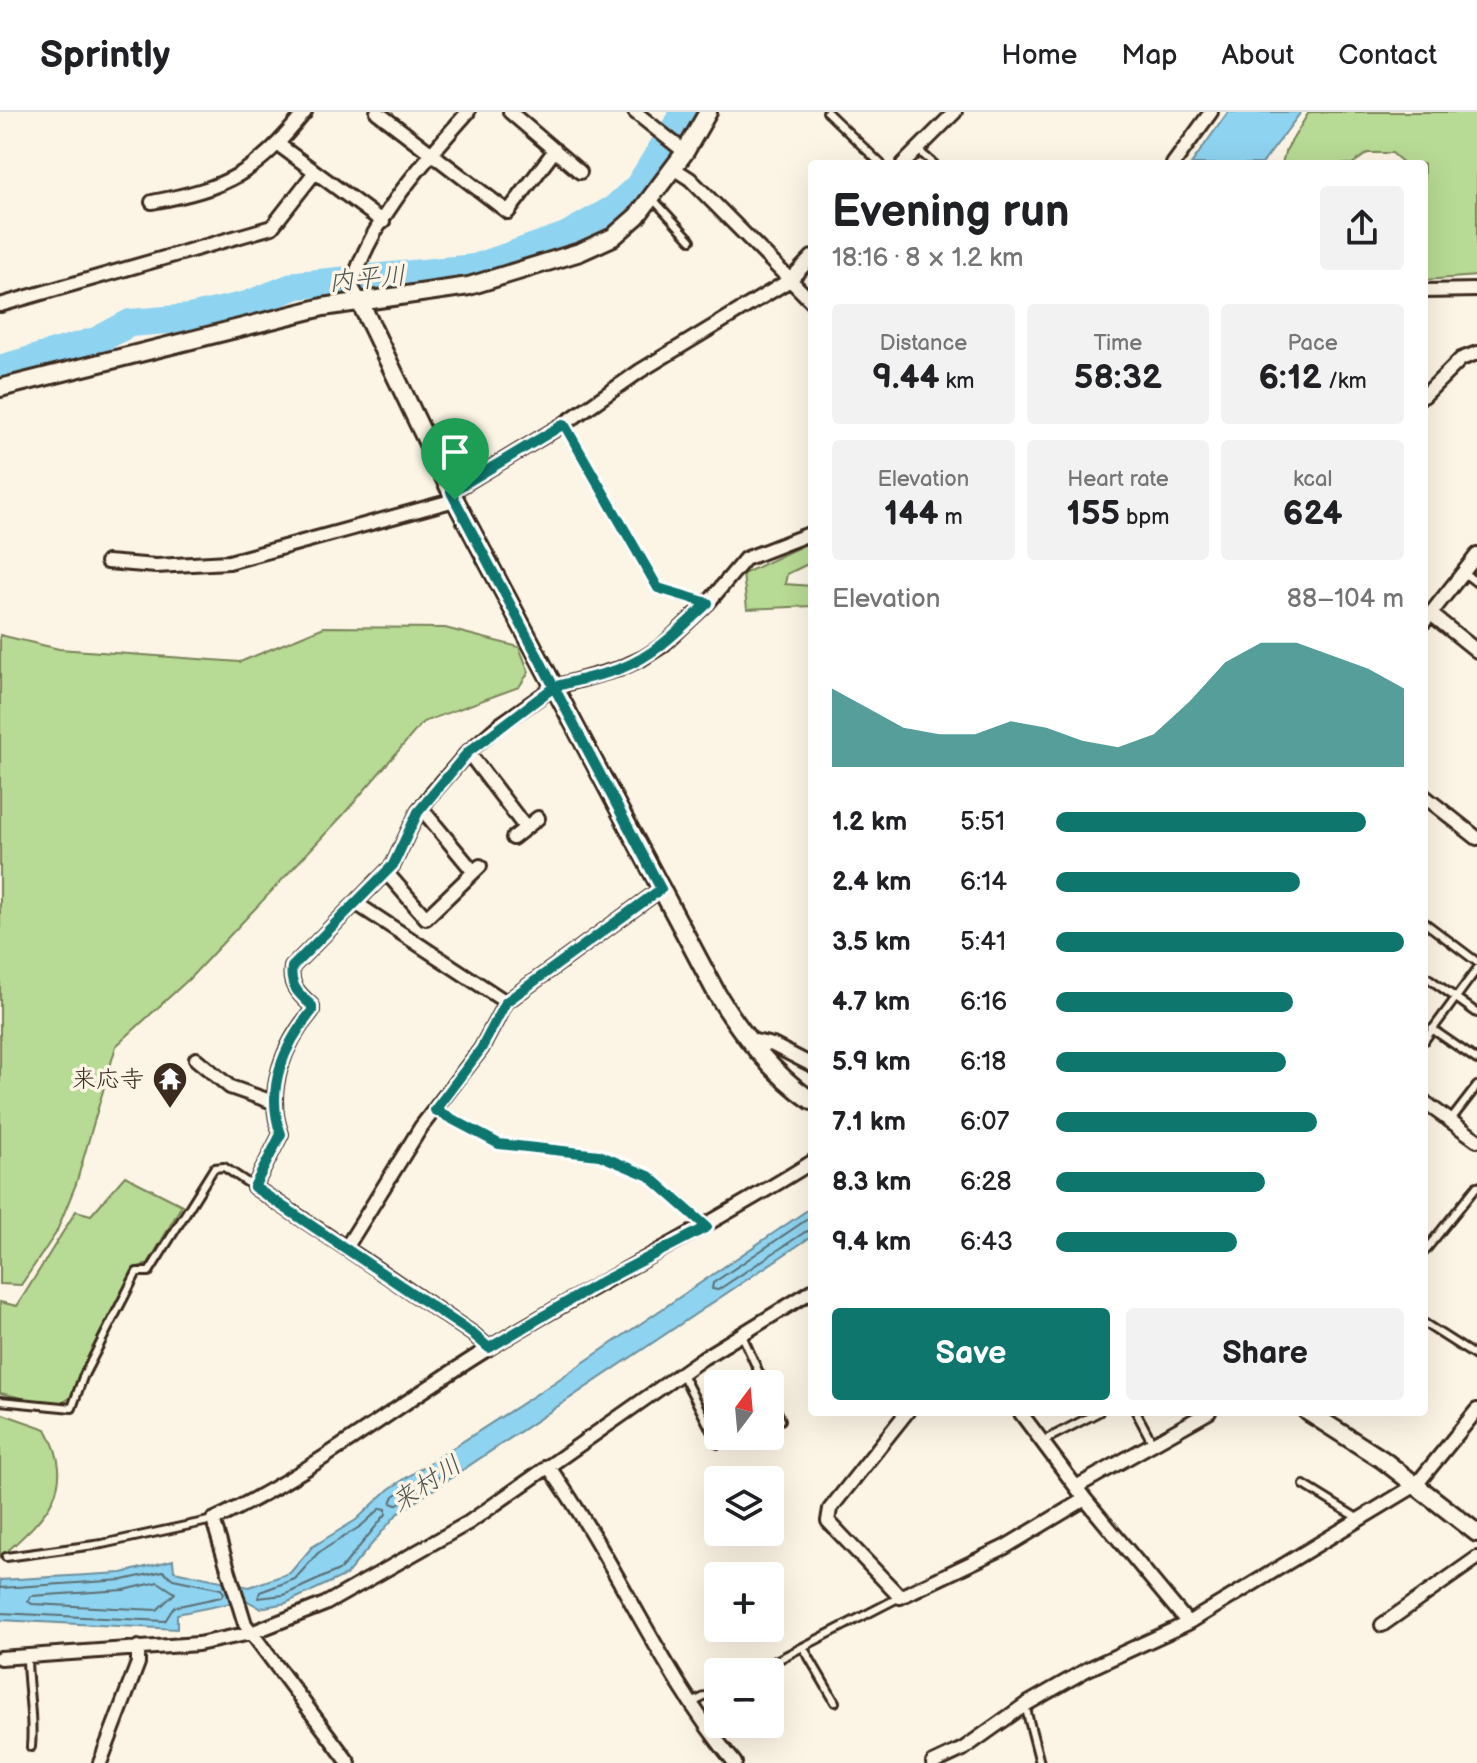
<!DOCTYPE html>
<html lang="en">
<head>
<meta charset="utf-8">
<style>
	:root { --surface:#fff; --page:#f2f2f2; --text:#202124; --muted:#757577; --line:#e0e0e0; --accent:#0f766e }
	body { margin:0; font-family:"Balsamiq Sans","Klee One",sans-serif; background:var(--page); color:var(--text); height:100vh; display:flex; flex-direction:column; font-size:30px; white-space:nowrap }
	* { box-sizing:border-box; margin:0 }
	p { font-size:26px; color:var(--muted) }
	.icon { flex:none; width:44px; height:44px; fill:none; stroke:currentColor; stroke-width:2; stroke-linecap:round; stroke-linejoin:round }
	.map { position:relative; flex:1; overflow:hidden }
	.sheet { position:absolute; left:808px; top:48px; width:620px; height:1256px; display:flex; flex-direction:column; background:var(--surface); border-radius:8px; box-shadow:0 8px 32px #0002 }
	.sheet>* { flex:none }
	.needle { width:52px; rotate:16deg }
	.controls { position:absolute; left:704px; top:1258px; display:grid; gap:16px }
	.controls a { display:grid; place-items:center; width:80px; height:80px; border-radius:8px; background:var(--surface); box-shadow:0 8px 32px #0002; font-size:40px }
	.pin { position:absolute; display:grid; place-items:center; width:68px; height:68px; color:#fff; margin:-82px -34px; border-radius:50% 50% 50% 0; rotate:-45deg; box-shadow:0 0 8px #0007 }
	.pin .icon { rotate:45deg }
	.round { display:grid; place-items:center; flex:none; width:84px; height:84px; border-radius:8px; background:var(--page) }
	.overview { display:flex; align-items:center; justify-content:space-between; height:136px; padding:0 24px }
	h1 { font-size:44px; font-weight:600; line-height:60px }
	.figures { display:grid; grid-template-columns:repeat(3,1fr); gap:12px; height:136px; padding:8px 24px }
	.figures div { display:grid; align-content:center; border-radius:8px; background:var(--page); text-align:center }
	.figures b { font-size:34px; font-weight:600 }
	.figures small { font-size:22px; font-weight:400 }
	.figures p { font-size:22px }
	.chart { height:224px; padding:16px 24px }
	.chart p { display:flex; justify-content:space-between }
	.chart svg { width:100%; height:144px; margin-top:8px; fill:var(--accent); opacity:.7 }
	.action { display:flex; gap:16px; margin-top:auto; padding:16px 24px }
	.action a { flex:1; height:92px; border-radius:8px; background:var(--accent); color:#fff; font-size:32px; font-weight:600; line-height:92px; text-align:center }
	.action a+a { background:var(--page); color:var(--text) }
	ul { padding:0 24px; list-style:none; font-size:26px }
	li { display:grid; grid-template-columns:128px 96px 1fr; align-items:center; height:60px }
	li i { height:20px; border-radius:10px; background:var(--accent) }
	header { display:flex; align-items:center; gap:48px; box-sizing:border-box; height:112px; padding:0 40px; background:var(--surface); border-bottom:2px solid var(--line) }
	header strong { font-size:38px }
	nav { display:flex; gap:44px; margin-inline-start:auto; font-size:28px }
	.map>svg:first-child { display:block }
</style>
</head>
<body>
<header>
<strong>Sprintly</strong>
<nav><a>Home</a><a>Map</a><a>About</a><a>Contact</a></nav>
</header>
<div class="map">
<svg width="1477" height="1651" viewBox="0 0 1477 1651">
	<rect width="100%" height="100%" fill="#fcf5e5"/>
	<filter id="ink" filterUnits="userSpaceOnUse"><feTurbulence type="fractalNoise" baseFrequency=".0125" numOctaves="2"/><feDisplacementMap in="SourceGraphic" scale="16" xChannelSelector="R" yChannelSelector="G"/><feConvolveMatrix kernelMatrix="1 2 1 2 8 2 1 2 1" color-interpolation-filters="sRGB"/></filter>
	<g filter="url(#ink)">
		<!-- green -->
		<path fill="#b7da94" stroke="#798259" stroke-width="2" d="M1309 0H1477V164L1424 168V52H1405L1392 41H1368L1352 52H1282L1285 40Z
			M812 429V450L787 462 785 472 812 474V494L747 497 743 462Z
			M324 515 445 516 519 535 529 560 519 575 423 610 343 703 189 867 116 934 76 1072 56 1121 21 1173 0 1172V523L59 537 240 550Z
			M125 1064 182 1093 148 1152 134 1156 70 1286 57 1294 0 1281V1190L17 1194 76 1099 91 1103Z
			M0 1301 46 1317C79 1377 45 1405 0 1446Z"/>
		<!-- water -->
		<path fill="#8ed3f0" stroke="#6d8f9c" stroke-width="2" d="M1228 0H1301L1262 52H1191Z
			M812 1095V1124L397 1402 346 1463 286 1491 260 1496 246 1488 177 1502V1517L0 1508V1468L122 1461 173 1448 174 1459 249 1475 290 1461 312 1435 356 1408 389 1377 549 1274Z"/>
		<g fill="none" stroke-linecap="round" stroke-linejoin="round">
			<!-- shore -->
			<path stroke="#5c6e72" stroke-width="2" d="M812 1104 713 1171 712 1177 718 1178 805 1120 812 1118
				M449 1348 454 1349V1355L396 1393 391 1391 394 1384Z
				M381 1396 386 1397V1402L341 1457 284 1483 258 1486 260 1480 295 1467 318 1441 361 1414Z
				M158 1470 175 1481 157 1498 32 1492 28 1489 31 1484 124 1478Z
				M0 1476 123 1468 163 1459 173 1467 221 1477 224 1481 221 1485 174 1495 165 1509 0 1501"/>
			<!-- river -->
			<path stroke="#8ed3f0" stroke-width="28" d="M0 257 96 229 130 211 190 206 247 193 297 173 475 156 566 124 614 97 639 74 685 0"/>
			<defs>
				<path id="service" d="M827 0 881 52
					M918 38 934 52
					M653 87 691 128
					M564 312 658 476 707 491
					M1464 461 1477 471
					M1424 810 1477 850
					M1424 863 1477 901
					M1432 917 1477 948
					M1424 929 1477 857
					M435 998 499 1032 599 1043 649 1064 707 1115
					M1450 1009 1477 974
					M1424 1140 1477 1074
					M1424 1211 1477 1245
					M742 1223 764 1272
					M682 1262 718 1332
					M770 1284 781 1308
					M0 1289 72 1296 83 1265 137 1160H149L214 1056 224 1055 254 1075
					M1136 1300 1152 1330
					M1041 1330 1099 1300
					M1304 1373 1359 1407
					M6 1445 102 1432 213 1408
					M803 1535 835 1590
					M27 1544C27 1576 34 1604 31 1635
					M754 1560 900 1485
					M690 1592 718 1578
					M1025 1593 1040 1651"/>
				<path id="minor" d="M377 0 508 100 555 38
					M510 0 580 60
					M635 0 685 40
					M279 33 383 110
					M903 52 955 0
					M1173 52 1211 0
					M673 56 690 67 812 190
					M152 90C228 76 256 61 305 0
					M1424 179 1477 178
					M359 188 352 175C369 109 424 50 468 0
					M0 193 272 115 315 60
					M1424 284 1461 247 1477 241
					M451 380 564 312 640 259 790 168 812 145
					M107 450 156 454 229 450 455 388
					M1431 502 1477 539
					M1424 510 1477 443
					M468 640 525 715
					M1424 684 1477 726
					M421 696 473 759
					M513 726 538 706
					M386 760 426 806 480 754
					M357 792 506 890
					M746 927 773 933 812 953
					M196 947 230 975 273 990
					M1424 990 1477 1028
					M346 1136 254 1075 281 1022C265 979 283 933 312 899V894C299 882 289 874 292 855L393 753 418 700 430 684 468 640 498 614 554 575 619 557 643 546 662 534 708 491 745 447 812 421
					M489 1236 473 1222 346 1136 421 1015 481 937 506 890 661 777
					M907 1300 830 1397 828 1409 900 1485 1005 1435 1085 1387
					M1020 1300 1085 1387 1188 1511
					M548 1354C617 1449 660 1561 735 1651
					M1076 1375 1209 1300
					M1382 1513 1477 1446
					M0 1546 198 1532 251 1521 325 1492 468 1411 703 1246 812 1179
					M100 1651 138 1551V1535
					M349 1651 245 1512 213 1408C311 1362 394 1295 486 1238 593 1172 706 1117 812 1050
					M933 1651 963 1637 1025 1593 1088 1557 1188 1511 1416 1373 1477 1298"/>
				<path id="tertiary" d="M359 188 455 388 717 882C743 924 771 960 812 989
					M0 276 323 195 469 174 580 140 613 125 637 104 685 40 708 0
					M1308 1300 1383 1348 1477 1421"/>
			</defs>
			<!-- service casing -->
			<use href="#service" stroke="#3b2a1e" stroke-width="12"/>
			<!-- minor casing -->
			<use href="#minor" stroke="#3b2a1e" stroke-width="18"/>
			<!-- tertiary casing -->
			<use href="#tertiary" stroke="#3b2a1e" stroke-width="22"/>
			<!-- service -->
			<use href="#service" stroke="#fcf5e5" stroke-width="6"/>
			<!-- minor -->
			<use href="#minor" stroke="#fcf5e5" stroke-width="12"/>
			<!-- tertiary -->
			<use href="#tertiary" stroke="#fcf5e5" stroke-width="16"/>
		</g>
	</g>
	<g fill="none" stroke-linecap="round" stroke-linejoin="round" filter="url(#ink)">
		<defs>
			<path id="route" d="M455 388 554 575 468 640 418 700 393 753 292 855C289 874 299 882 312 894V899C283 934 265 978 281 1022L254 1075 473 1222 489 1236 601 1170 707 1115 649 1064 599 1043 499 1032 435 998 481 937 506 890 661 777 554 575C576 568 601 564 622 556 657 542 681 516 708 491L658 476 564 312 451 380 455 388"/>
		</defs>
		<!-- route casing -->
		<use href="#route" stroke="#fff" stroke-width="16"/>
		<!-- route -->
		<use href="#route" stroke="#0f766e" stroke-width="10"/>
	</g>
	<!-- icons -->
	<defs>
		<symbol id="temple-pin" viewBox="-11 -11 22 30"><path d="M0 17L-7.5 6A9.5 9.5 0 1 1 7.5 6Z" fill="#3b2a1e" stroke="#fcf5e5"/><path d="M0-6L5-2H3V0L6.5 2.5H4V6H1.5V3h-3V6H-4V2.5H-6.5L-3 0V-2H-5Z" fill="#fff"/></symbol>
	</defs>
	<g fill-rule="evenodd">
		<use href="#temple-pin" x="150" y="947" width="40" height="54"/>
	</g>
	<g text-anchor="middle" stroke-width="7" stroke-linejoin="round" paint-order="stroke">
		<!-- poi labels -->
		<g font-size="24" fill="#3b2a1e" stroke="#fcf5e5" text-anchor="end">
			<text x="144" y="975">来応寺</text>
		</g>
		<!-- water labels -->
		<g font-size="26" font-style="italic" fill="#505452" stroke="#fcf5e5">
			<text transform="translate(367 166) rotate(-5)" y="9">内平川</text>
			<text transform="translate(426 1371) rotate(-34)" y="9">来村川</text>
		</g>
	</g>
</svg>
<div class="controls">
<a><svg class="needle" viewBox="-14 -14 28 28"><path d="M0-13l5 13h-10z" fill="#e53935"/><path d="M0 13l5-13h-10z" fill="#757577"/></svg></a>
<a><svg class="icon" aria-label="layers" viewBox="0 0 24 24"><path d="M12 4l9 5-9 5-9-5zM3 14l9 5 9-5"/></svg></a>
<a>+</a>
<a>−</a>
</div>
<div class="pin" style="left:455px;top:388px;background:#1e9e55"><svg class="icon" aria-label="arrive" viewBox="0 0 24 24"><path d="M6 21V4h12l-3 4 3 4H6"/></svg></div>
<section class="sheet">
<div class="overview"><div><h1>Evening run</h1><p>18:16 · 8 × 1.2 km</p></div><a class="round"><svg class="icon" aria-label="share" viewBox="0 0 24 24"><path d="M12 15V3M7 8l5-5 5 5M5 13v7h14v-7"/></svg></a></div>
<div class="figures">
<div><p>Distance</p><b>9.44<small> km</small></b></div>
<div><p>Time</p><b>58:32</b></div>
<div><p>Pace</p><b>6:12<small> /km</small></b></div>
</div>
<div class="figures">
<div><p>Elevation</p><b>144<small> m</small></b></div>
<div><p>Heart rate</p><b>155<small> bpm</small></b></div>
<div><p>kcal</p><b>624</b></div>
</div>
<div class="chart"><p><span>Elevation</span>88–104 m</p>
<svg viewBox="0 0 160 44" preserveAspectRatio="none"><path d="M0 44V20L10 26L20 32L30 34L40 34L50 30L60 32L70 36L80 38L90 34L100 24L110 12L120 6L130 6L140 10L150 14L160 20V44z"/></svg>
</div>
<ul>
<li><b>1.2 km</b>5:51<i style="width:89%"></i></li>
<li><b>2.4 km</b>6:14<i style="width:70%"></i></li>
<li><b>3.5 km</b>5:41<i style="width:100%"></i></li>
<li><b>4.7 km</b>6:16<i style="width:68%"></i></li>
<li><b>5.9 km</b>6:18<i style="width:66%"></i></li>
<li><b>7.1 km</b>6:07<i style="width:75%"></i></li>
<li><b>8.3 km</b>6:28<i style="width:60%"></i></li>
<li><b>9.4 km</b>6:43<i style="width:52%"></i></li>
</ul>
<div class="action"><a>Save</a><a>Share</a></div>
</section>
</div>
</body>
</html>
